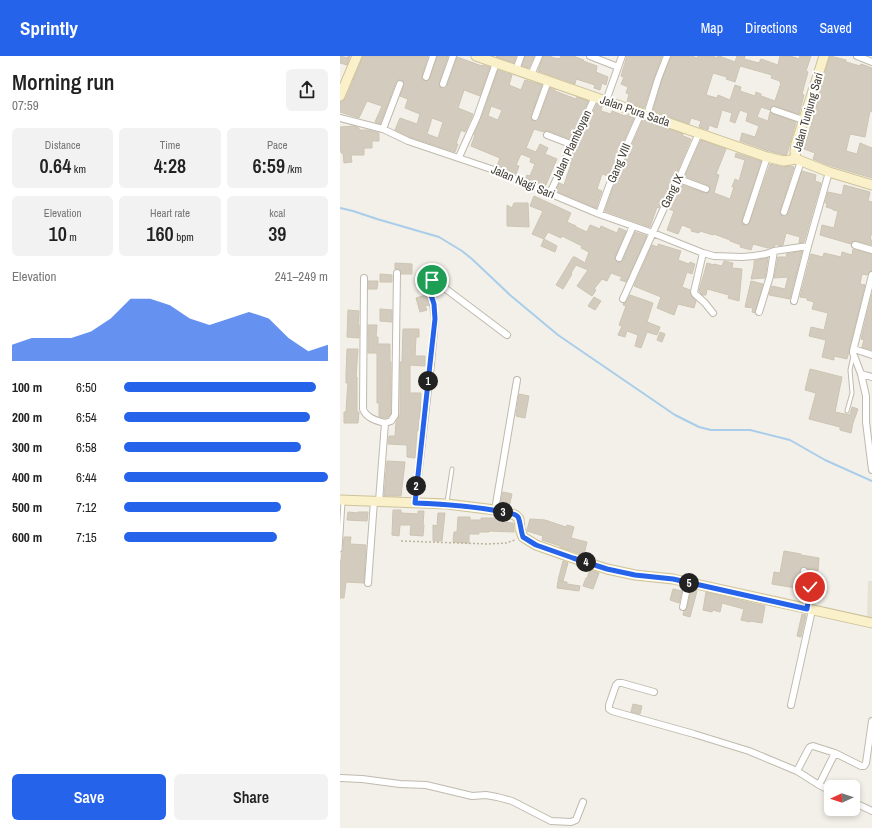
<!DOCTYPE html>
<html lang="en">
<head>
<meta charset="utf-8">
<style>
	:root { --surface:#fff; --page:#f2f2f2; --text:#222; --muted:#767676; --accent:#2563eb }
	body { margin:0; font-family:"Archivo Narrow",sans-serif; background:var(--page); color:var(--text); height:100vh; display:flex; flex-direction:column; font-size:15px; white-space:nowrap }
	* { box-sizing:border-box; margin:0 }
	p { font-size:13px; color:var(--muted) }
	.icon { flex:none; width:22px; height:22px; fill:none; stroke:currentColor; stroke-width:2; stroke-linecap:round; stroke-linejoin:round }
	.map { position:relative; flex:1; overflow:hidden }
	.sheet { display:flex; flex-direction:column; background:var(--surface); width:340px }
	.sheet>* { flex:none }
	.needle { width:26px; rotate:267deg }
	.fabs { position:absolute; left:484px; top:724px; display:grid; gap:8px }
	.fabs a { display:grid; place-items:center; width:36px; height:36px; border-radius:6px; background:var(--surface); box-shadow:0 2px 6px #0003; font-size:20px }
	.pin { position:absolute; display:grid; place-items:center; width:34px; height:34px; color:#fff; margin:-17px; border:2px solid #fff; border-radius:50%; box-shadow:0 1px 4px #0007 }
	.km { position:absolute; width:20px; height:20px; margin:-10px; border-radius:50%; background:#222; color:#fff; font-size:11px; line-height:20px; text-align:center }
	.round { display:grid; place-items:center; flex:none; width:42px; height:42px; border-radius:6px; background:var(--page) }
	.overview { display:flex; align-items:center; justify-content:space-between; height:68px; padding:0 12px }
	h1 { font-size:22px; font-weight:600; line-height:30px }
	.stats { display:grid; grid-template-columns:repeat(3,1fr); gap:6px; height:68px; padding:4px 12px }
	.stats div { display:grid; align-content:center; border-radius:6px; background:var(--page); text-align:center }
	.stats b { font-size:20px; font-weight:600 }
	.stats small { font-size:11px; font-weight:400 }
	.stats p { font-size:11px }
	.chart { height:112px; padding:8px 12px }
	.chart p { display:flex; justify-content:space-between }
	.chart svg { width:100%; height:72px; margin-top:4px; fill:var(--accent); opacity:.7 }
	.action { display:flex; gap:8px; margin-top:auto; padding:8px 12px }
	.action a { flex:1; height:46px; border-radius:6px; background:var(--accent); color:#fff; font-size:16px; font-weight:600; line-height:46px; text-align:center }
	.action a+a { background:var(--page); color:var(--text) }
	ul { padding:0 12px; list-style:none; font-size:13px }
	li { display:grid; grid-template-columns:64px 48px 1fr; align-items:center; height:30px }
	li i { height:10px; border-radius:5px; background:var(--accent) }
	header { display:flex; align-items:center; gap:24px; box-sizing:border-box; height:56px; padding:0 20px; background:var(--accent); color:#fff }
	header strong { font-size:19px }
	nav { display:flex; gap:22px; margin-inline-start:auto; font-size:14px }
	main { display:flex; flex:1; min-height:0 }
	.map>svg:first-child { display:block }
</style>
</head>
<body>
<header>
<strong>Sprintly</strong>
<nav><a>Map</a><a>Directions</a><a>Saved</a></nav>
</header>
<main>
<section class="sheet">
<div class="overview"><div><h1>Morning run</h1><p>07:59</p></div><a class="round"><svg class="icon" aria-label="share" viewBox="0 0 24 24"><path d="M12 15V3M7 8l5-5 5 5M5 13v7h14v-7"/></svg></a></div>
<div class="stats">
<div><p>Distance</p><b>0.64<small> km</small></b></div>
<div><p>Time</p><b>4:28</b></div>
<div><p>Pace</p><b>6:59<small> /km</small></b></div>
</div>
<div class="stats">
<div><p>Elevation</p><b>10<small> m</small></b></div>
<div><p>Heart rate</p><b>160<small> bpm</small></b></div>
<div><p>kcal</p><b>39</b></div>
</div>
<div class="chart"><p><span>Elevation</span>241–249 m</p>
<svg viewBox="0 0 160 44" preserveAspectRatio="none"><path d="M0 44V34L10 30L20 30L30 30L40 26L50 18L60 6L70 6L80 10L90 18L100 22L110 18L120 14L130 18L140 30L150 38L160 34V44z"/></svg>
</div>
<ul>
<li><b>100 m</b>6:50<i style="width:94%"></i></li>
<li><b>200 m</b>6:54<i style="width:91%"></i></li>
<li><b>300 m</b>6:58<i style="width:87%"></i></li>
<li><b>400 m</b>6:44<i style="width:100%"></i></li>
<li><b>500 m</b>7:12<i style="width:77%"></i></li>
<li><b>600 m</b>7:15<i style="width:75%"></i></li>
</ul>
<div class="action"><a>Save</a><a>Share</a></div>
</section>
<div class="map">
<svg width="532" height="772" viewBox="0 0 532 772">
	<rect width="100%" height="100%" fill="#f2f0e8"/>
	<!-- residential -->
	<path fill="#e6e2d6" d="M528 525H532V562L527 561Z"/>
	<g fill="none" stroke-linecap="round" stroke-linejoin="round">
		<!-- stream -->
		<path stroke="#a9cdea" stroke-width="2" d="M0 152 13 155 37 163 99 181 122 195 132 203 170 239 218 279 335 359 359 371 371 374H410L450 384 485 404 532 425"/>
	</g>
	<!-- building -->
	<path fill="#d3ccbe" stroke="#cdc4b2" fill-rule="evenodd" d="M0 0 8 2V0H10L7 9 0 7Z
		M23 0H88L82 20V24L87 25 90 22 97 0H108L99 27V31L102 32H106L107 30 117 1 142 10V9L150 11 140 40 124 34 118 52 133 58 125 76 121 74 116 88H118L115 96 70 81 55 74 60 62 77 68 80 58 65 52 68 43 60 40 64 28 63 25 61 24H57L56 26 40 68 35 66 42 50 27 45 19 62 0 56V46L3 45 6 42ZM92 62 103 66 98 82 87 78Z
		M157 0H176L174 7 156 1Z
		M185 0H194L189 12 182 10Z
		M203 0H209L217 3 218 2 220 3 221 0H233L244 4 243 5 257 10 256 16 268 21 266 29 262 27 260 34 254 32 255 29 236 23 235 28 198 15Z
		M287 0H322L314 22 304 52 287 46 289 38 286 37 288 31 281 28 284 21 281 20Z
		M331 0H352L357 2 358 0H373L377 2 378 0H379L395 6 397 0H405L404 3 419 7 421 3 438 9 440 0H450L459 3 460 0H471L466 15 468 16 462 38 464 39 459 58 434 50 431 51 430 54 421 51 417 61 428 65 430 56 433 58 456 66 447 98 444 99 429 95 400 85 402 77 415 81 419 70 406 65 408 57 400 54 395 67 390 65 392 57 382 54 377 72 369 69 368 74 359 71 361 65 351 62 349 68 313 55 322 24ZM400 10 432 19 431 22 440 25V27H441L435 45 421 40V38L416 36 415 40 400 35 401 31 395 29 390 44 378 39 377 42 366 39 373 17 387 21 386 23 395 26Z
		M490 0 506 4V6L520 10 521 8 532 12V56L530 55 525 81 510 78 506 95 517 98 520 87 532 92V122L488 109 473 103 475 97 464 93 474 59 480 34Z
		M158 14 172 19 169 29 181 34 185 24 202 29 191 60V64L194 65H198L199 63 210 32 215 34V35L236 43 237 41 248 45 230 83 209 75H206L204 76 194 73 186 92 196 96 200 88 208 92 205 98 217 103 205 131 185 122 187 119 190 120 195 108 190 106 191 102 181 98 176 109 179 110 176 118 157 110 160 102 131 90 135 79H134L141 63ZM151 50 162 54 158 64 148 60Z
		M257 48 262 50 261 55 271 58 272 55 285 60 286 59 294 62 268 120 262 118 257 133 262 135 256 152 216 135 219 127 224 129 231 108H229Z
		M303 64 343 78V80L351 83 335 121 324 142 322 141 319 152 317 151 310 171 265 155 273 132Z
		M14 70 19 72V74H28L39 77V85H32V92H24V99H11L12 106 4 107 3 97H1L0 86V71Z
		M361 84 386 93 376 118 379 119 374 137 390 143 394 131H392L395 123 399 125 405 104 395 101 396 97 421 105 402 164V168L405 169H409L410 166 430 108 443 111 451 110 454 111 440 155V159L443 160H447L462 115 476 119 475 125 481 127 464 186 459 187 460 181 446 177 443 189 440 190 435 188V190L428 192 413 188 411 194 400 191 401 189 390 185V184L374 178 373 179 360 175 359 177 351 175 352 173 342 169 338 178 327 174 334 155 329 153 341 129 365 137H367L370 135V132L368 129 345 120Z
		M504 129 530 136 528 145 532 146V175L530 184H532V189L516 185 512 186 511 188 480 179 482 169 494 172 498 155 493 154V153L486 151 487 147H485L488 136 502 139Z
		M194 140 231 157 227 166 236 170V171L247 176 250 169 260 173 261 170 277 177 279 172 286 175 275 201V204L278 206H281L283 204 295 176 307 180 286 226 280 224 282 221 271 217 267 225 262 223 254 233 256 234 252 240 237 230 248 214 236 209 231 217 232 218 223 233 216 229 233 201H235L245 207 249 196 241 192 242 190 222 180 221 182 208 176 204 183 217 190 215 196 201 190 204 183 192 178 203 155 190 150Z
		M174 147H188L189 171 167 170V149L172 152Z
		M318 188 341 195 338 204 349 208 350 206 355 208 352 218 347 216 342 231 350 234 351 240 356 245 354 252 338 248 334 259 329 257 317 252 321 241 294 230 312 189 318 191Z
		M513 193 532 198V215L529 216 527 219 522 218 520 228 525 229 507 303 494 300V304L482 301 486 284 469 280 471 271 484 274 488 257 472 253 474 246 467 244V242L460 241 471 198 483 201 484 197 501 201 502 196 512 199Z
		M462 195 450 243 429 239 432 230 445 233 448 221 434 222 438 201H447L446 198Z
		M428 202 425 222 411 223 414 210V205Z
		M384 205 393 207 392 212 402 213 399 245 388 242 389 239 367 233 366 239H362L359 235 367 207 374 209V208L382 210Z
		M55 207 72 208V218H61L60 213H55Z
		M40 218 52 219V226H40Z
		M28 225H38L37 233H28Z
		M411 225 423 228 415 257 412 256 413 252 405 251Z
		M532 238V294L522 291 524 284 521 283Z
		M86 239 89 249 85 250 87 254 80 256 76 242Z
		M290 239 313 247 307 266 320 271 317 279 307 276 301 292 295 290 298 279 287 275 285 281 278 279 282 270 279 269 286 250 283 249 284 247 287 245Z
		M254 241 261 245 255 254 248 250Z
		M40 253 52 254V266L40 265Z
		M8 254 19 255 18 269H19V282L7 281Z
		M28 269H37L36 281H38V288H50V305L51 306V358L48 361 45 362 39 361V347H37V297H28Z
		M63 273H79V281H76L75 300H85V310L70 309V337H81L80 362H79L78 375H77L75 402 67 401V389L48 388 49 380H55L56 366 60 359V306H62Z
		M320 276 325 278 322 286 317 284Z
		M7 293H18L16 321H17V356H19L18 367H4V356H6L7 339 8 327H6V318Z
		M470 313 502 321 495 356 510 359 512 351 518 353 513 367 511 377 500 374V371L469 363 476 337 465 334Z
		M179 338 189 340 185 362 176 360Z
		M47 405 65 406 61 440H44Z
		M163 436 172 438 169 451 160 449Z
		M53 454H61V457L78 458V455H84L83 469H84L83 480 70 479 71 469H60L59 480 52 479Z
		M8 456 18 457V456H28L27 465 7 464Z
		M98 457H105L102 485H93V469L97 470Z
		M118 461H130V464H141V462H164V466L173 467 174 476 149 475V476H139V478H129V487L113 486 114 476H117Z
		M190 463 205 464 226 471 227 469 234 471 231 482 247 486 244 499 220 491V490L202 484 203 480 187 475V474Z
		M4 481H11L10 488 26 489 24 527 6 526 4 542H0V505H1L2 497 3 494Z
		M444 495 461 498V499L479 502 478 515 469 514 465 511H462L460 514V517L466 524V532L465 540 455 539 456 532 432 528 434 516 440 517Z
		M223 505 228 507 223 525 218 524Z
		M250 514 259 517 253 533 243 530 246 522H247Z
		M218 525 227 526V528L240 530 239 535 217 532Z
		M333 533 342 535 339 547 330 544Z
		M351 533 357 535 350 561 343 559 344 555 346 554 347 552Z
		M366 536 425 550 422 567 410 565V566L401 564 404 553 382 547 380 556 373 554 372 556 363 554Z
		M462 558 466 559 461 581 457 580Z
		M293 648 302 650 300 658 291 656Z"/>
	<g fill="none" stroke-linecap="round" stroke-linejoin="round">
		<defs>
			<path id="lane" d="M507 355 512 337 510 314 513 300
				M107 446 112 413
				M0 494 3 446"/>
			<path id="street" d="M250 0 278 11
				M517 0 532 6
				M176 14 181 0
				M191 19 199 0
				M86 21 93 0
				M103 28 113 0
				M266 45 282 0
				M434 54 463 64
				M307 59 318 23 327 0
				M195 61 208 25
				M0 62 43 73 68 85 154 114 259 158 313 177 363 197 374 200 402 201 414 200 426 198 434 195 468 190
				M43 73 60 28
				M207 79 233 89
				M119 101 137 61 156 7
				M339 123 366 133
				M210 137 255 41
				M444 156 461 105
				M259 158 269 130 301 57
				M406 165 427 101
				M515 189 532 194
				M363 197 354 236 355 238 365 247 373 257
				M279 202 293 170
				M532 219 513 295V297L521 318 526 340V366L532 414
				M24 222 23 353C26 362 37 365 45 367L39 445
				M283 243 323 154 339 123 359 77
				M454 245 468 190 489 116
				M419 256 430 220 434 195
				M514 293 532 299
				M521 318 532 321
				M45 367 51 365 55 359 57 217
				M75 447 91 308 95 263 93 248 88 230V227L92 224H94L167 279
				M155 454 177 324
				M464 515C476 523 469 541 467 553
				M28 527 34 445
				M343 551 348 527
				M314 636 282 627H278L276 629 269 649V653L272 655 354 678 409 695 457 715 469 692 470 691 473 690 495 697 521 710H524L526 707 532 665
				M451 649 472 554
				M457 715 479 729 491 735
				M0 722 22 723 60 728 86 729 132 740 146 739 157 741 172 745 211 765 231 766 236 764 243 746
				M479 729 495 697
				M513 746 532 755"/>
			<path id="secondary" d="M136 0 427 101 444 105 456 103
				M484 0 456 88 455 95 456 103 489 116 532 129
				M0 40 17 0
				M0 444 107 448 155 454 175 459 179 463 180 473 183 481 196 489 233 502 267 513 295 519 333 523 532 567"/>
		</defs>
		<!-- lane casing -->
		<use href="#lane" stroke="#c0baae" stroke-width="5"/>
		<!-- street casing -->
		<use href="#street" stroke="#c0baae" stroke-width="8"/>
		<!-- secondary casing -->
		<use href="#secondary" stroke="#cec39b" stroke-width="11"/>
		<!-- path -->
		<path stroke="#beb39e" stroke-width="1.5" stroke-dasharray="2 2" stroke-linecap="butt" d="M61 485 148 488 166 487 175 484"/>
		<!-- lane -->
		<use href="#lane" stroke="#fff" stroke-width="3"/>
		<!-- street -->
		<use href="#street" stroke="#fff" stroke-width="6"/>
		<!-- secondary -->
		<use href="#secondary" stroke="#faf0ca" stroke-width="9"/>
	</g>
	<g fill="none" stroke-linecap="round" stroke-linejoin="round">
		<defs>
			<path id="route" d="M92 224 88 227V230L94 248 95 263 90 308 75 447C104 448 134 450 163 456 168 457 175 457 178 461 180 464 181 476 183 481L196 489 233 502 267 513 295 519 333 523 467 553 470 531"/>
		</defs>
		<!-- route casing -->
		<use href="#route" stroke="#fff" stroke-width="8"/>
		<!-- route -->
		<use href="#route" stroke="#2563eb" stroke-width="5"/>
	</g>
	<g text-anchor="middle" stroke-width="4" stroke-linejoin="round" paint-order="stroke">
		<!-- street labels -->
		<g font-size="12" fill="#454037" stroke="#fff">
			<text transform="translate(295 55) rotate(19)" y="4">Jalan Pura Sada</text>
			<text transform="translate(468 56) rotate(-74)" y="4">Jalan Tunjung Sari</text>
			<text transform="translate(232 89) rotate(-65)" y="4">Jalan Plamboyan</text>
			<text transform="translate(279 107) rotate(-67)" y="4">Gang VIII</text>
			<text transform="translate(183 126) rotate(23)" y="4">Jalan Nagi Sari</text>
			<text transform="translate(332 135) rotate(-64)" y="4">Gang IX</text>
		</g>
	</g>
</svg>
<div class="fabs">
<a><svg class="needle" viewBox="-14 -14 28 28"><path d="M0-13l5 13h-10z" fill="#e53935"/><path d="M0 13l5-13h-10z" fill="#767676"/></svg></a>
</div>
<div class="pin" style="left:92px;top:224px;background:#1e9e55"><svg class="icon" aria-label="arrive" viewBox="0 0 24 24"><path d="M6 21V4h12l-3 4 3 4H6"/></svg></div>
<div class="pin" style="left:470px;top:531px;background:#d93025"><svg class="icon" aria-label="check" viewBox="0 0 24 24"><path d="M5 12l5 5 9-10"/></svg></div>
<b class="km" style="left:88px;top:325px">1</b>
<b class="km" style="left:76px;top:430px">2</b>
<b class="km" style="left:163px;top:456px">3</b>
<b class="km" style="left:246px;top:506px">4</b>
<b class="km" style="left:349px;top:527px">5</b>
</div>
</main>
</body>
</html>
